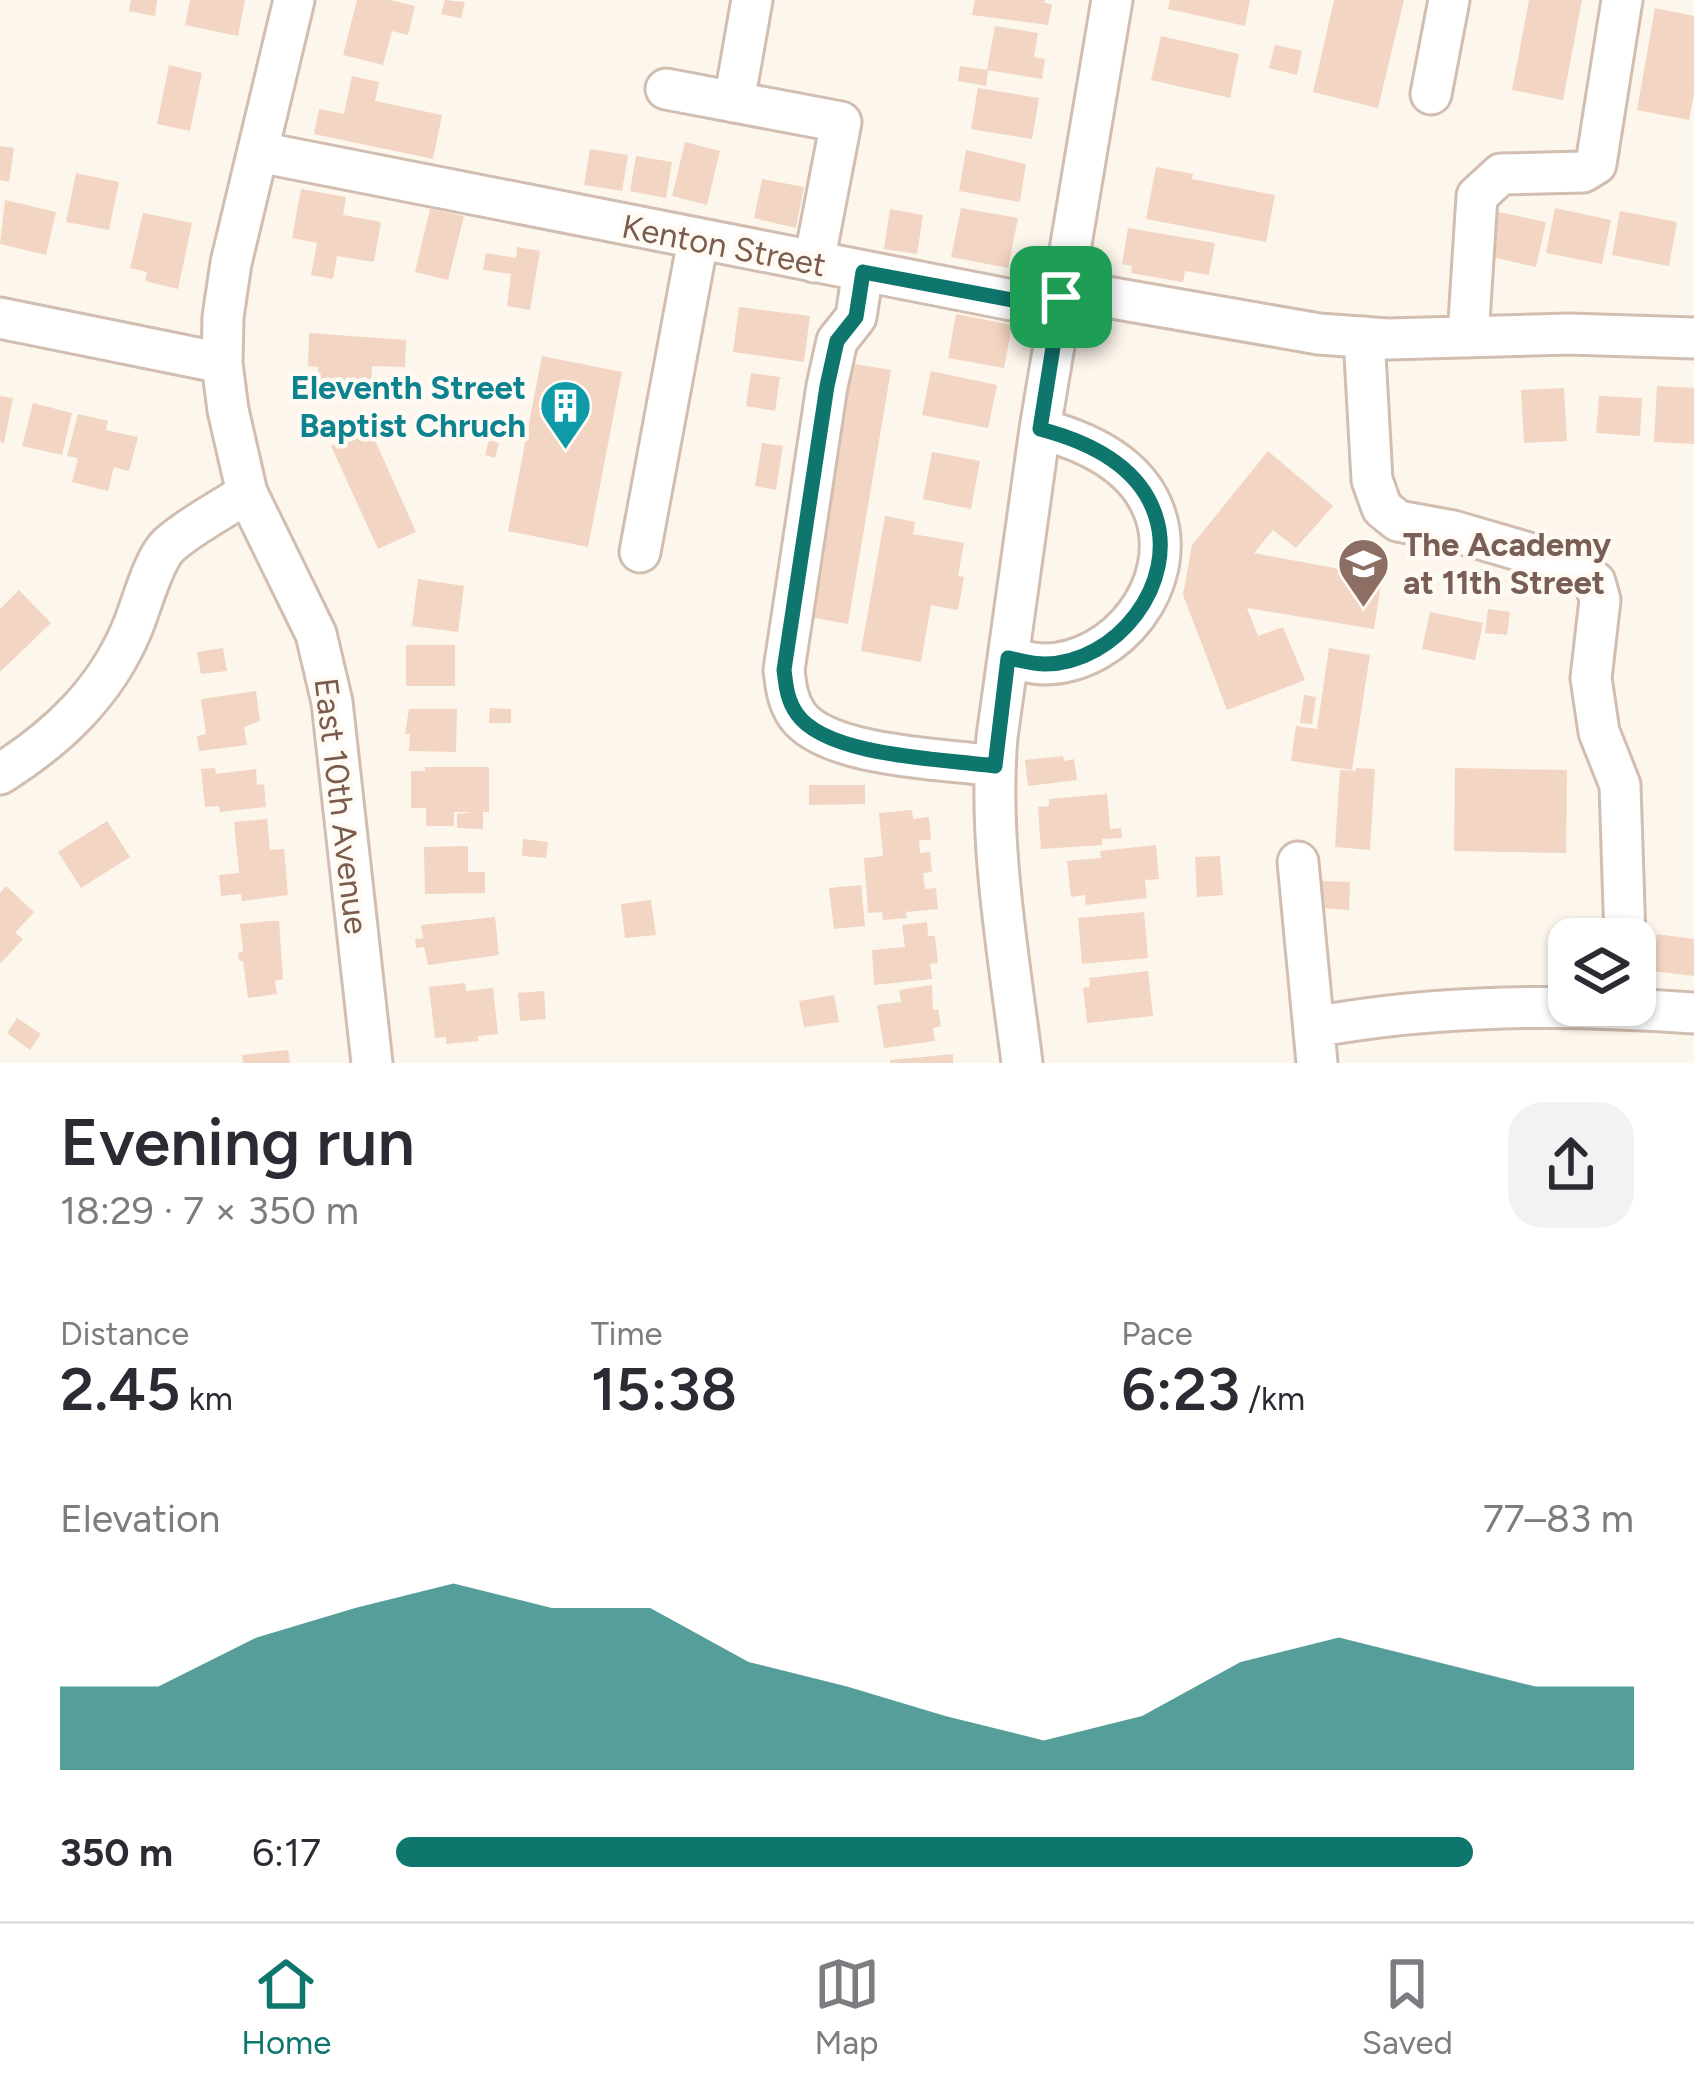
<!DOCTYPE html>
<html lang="en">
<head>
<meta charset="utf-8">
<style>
	:root { --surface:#fff; --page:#f2f2f3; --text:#2b2b33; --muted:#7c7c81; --line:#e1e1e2; --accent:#0f766e }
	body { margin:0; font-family:Figtree,sans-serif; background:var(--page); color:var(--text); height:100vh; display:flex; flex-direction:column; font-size:45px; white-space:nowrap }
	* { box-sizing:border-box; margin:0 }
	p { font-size:39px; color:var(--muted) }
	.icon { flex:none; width:66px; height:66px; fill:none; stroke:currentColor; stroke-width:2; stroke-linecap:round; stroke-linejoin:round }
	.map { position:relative; height:1063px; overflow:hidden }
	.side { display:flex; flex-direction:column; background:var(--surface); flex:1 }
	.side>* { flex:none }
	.tools { position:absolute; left:1548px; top:918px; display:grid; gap:24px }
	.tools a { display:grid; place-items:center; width:108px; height:108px; border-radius:24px; background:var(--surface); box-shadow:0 3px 9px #0004; font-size:60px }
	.pin { position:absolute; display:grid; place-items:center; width:102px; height:102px; color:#fff; margin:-51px; border-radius:24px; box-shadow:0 6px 18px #0006 }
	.round { display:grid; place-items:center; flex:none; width:126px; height:126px; border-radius:36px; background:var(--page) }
	.summary { display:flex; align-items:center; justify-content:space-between; height:204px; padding:0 60px }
	h1 { font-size:66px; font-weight:600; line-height:90px }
	.figures { display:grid; grid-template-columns:repeat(3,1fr); gap:18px; height:204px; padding:12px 60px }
	.figures div { display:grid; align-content:center }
	.figures b { font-size:60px; font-weight:600 }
	.figures small { font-size:33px; font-weight:400 }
	.figures p { font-size:33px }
	.chart { height:336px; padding:24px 60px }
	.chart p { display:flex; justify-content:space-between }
	.chart svg { width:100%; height:216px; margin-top:12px; fill:var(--accent); opacity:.7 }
	ul { padding:0 60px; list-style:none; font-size:39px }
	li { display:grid; grid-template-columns:192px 144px 1fr; align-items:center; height:90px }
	li i { height:30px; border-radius:15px; background:var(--accent) }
	.tabs { display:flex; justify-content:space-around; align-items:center; height:168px; border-top:3px solid var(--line); background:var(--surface); font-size:33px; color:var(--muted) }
	.tabs a { display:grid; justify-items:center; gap:6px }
	.tabs .selected { color:var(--accent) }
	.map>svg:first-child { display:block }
</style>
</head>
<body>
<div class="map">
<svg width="1694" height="1063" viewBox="0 0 1694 1063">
	<rect width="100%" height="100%" fill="#fdf6ec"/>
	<!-- building -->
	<path fill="#f3d5c3" d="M131 0H157L155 16 129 11Z
		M190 0H245L238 36 185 25Z
		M357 0H390L415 6 408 35 392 31 383 65 343 55Z
		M445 0 465 2 461 18 441 14Z
		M975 0H1045L1044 3 1052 4 1048 25 972 15Z
		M1170 0H1250L1245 26 1168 9Z
		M1334 0H1404L1378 108 1313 92Z
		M1529 0H1582L1563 100 1512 90Z
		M1655 8 1694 16V94L1689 120 1637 110Z
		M995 26 1038 33 1034 57 1045 59 1042 79 987 70Z
		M1161 36 1239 54 1230 98 1151 80Z
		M1275 45 1302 51 1297 75 1269 68Z
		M169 65 202 73 190 131 157 124Z
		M960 66 988 70 986 86 958 81Z
		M352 76 379 82 375 101 442 115 433 159 314 134 319 109 344 114Z
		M978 88 1039 98 1032 139 971 129Z
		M685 142 720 151 707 205 672 196Z
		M0 146 14 148 9 182 0 180Z
		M590 149 628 155 622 191 584 185Z
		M966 150 1026 164 1020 202 959 191Z
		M636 156 672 162 666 198 630 191Z
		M1156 167 1193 174 1192 179 1275 195 1266 242 1146 219Z
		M76 173 119 182 109 230 66 222Z
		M762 179 804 187 796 228 754 218Z
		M301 189 346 197 343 215 381 222 374 262 337 256 333 279 311 275 317 243 292 238Z
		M5 200 56 212 46 255 0 244Z
		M961 208 1018 218 1008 268 951 257Z
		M1555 208 1611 220 1602 264 1546 253Z
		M430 209 464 216 448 280 415 272Z
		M890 209 923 215 917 254 884 249Z
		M1493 211 1546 222 1536 267 1483 255Z
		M1620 211 1677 222 1669 266 1612 255Z
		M143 213 192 223 178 289 145 281 147 272 130 268Z
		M1128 228 1215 243 1209 275 1185 271 1183 282 1131 273 1132 266 1122 264Z
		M517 247 540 251 530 310 507 306 511 274 483 270 486 253 516 258Z
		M739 307 810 316 804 362 733 352Z
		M956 314 1012 325 1004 368 948 358Z
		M309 333 406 340 405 367 372 366 370 400 318 399V367L308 366Z
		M542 356 622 372 588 547 508 531Z
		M842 362 891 370 848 624 799 615Z
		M931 371 997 385 988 428 922 415Z
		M751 373 780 377 775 411 746 406Z
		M1657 386 1694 388V444L1654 442Z
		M1564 388 1567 441 1524 443 1521 390Z
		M0 396 13 398 4 443 0 442Z
		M1599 396 1642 398 1640 436 1596 433Z
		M33 403 72 413 62 455 22 446Z
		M78 414 108 421 106 430 138 437 129 471 114 467 108 491 72 482 78 458 67 456Z
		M370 429 416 532 378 549 331 446Z
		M489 440 499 443 495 458 485 455Z
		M762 443 783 446 776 490 755 486Z
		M1268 451 1333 506 1296 548 1273 530 1254 553 1382 577 1374 629 1247 608 1258 636 1283 627 1305 680 1227 710 1183 595 1192 545Z
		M932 452 980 461 971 509 923 499Z
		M885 516 915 522 913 534 964 543 958 576 964 577 958 610 931 605 921 662 861 651Z
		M418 579 464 586 458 632 412 626Z
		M19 590 51 623 0 672V609Z
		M1488 609 1510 612 1507 635 1485 633Z
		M1430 612 1483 623 1475 660 1422 649Z
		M406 645H455V686H406Z
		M223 648 227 671 201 674 197 652Z
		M1329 648 1370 655 1352 770 1291 761 1296 726 1317 729Z
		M256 691 260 721 244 727 247 745 199 751 197 736 206 734 201 699Z
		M1304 695 1316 697 1312 724 1300 723Z
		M490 708 511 709V723H489Z
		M409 709H457L456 752 409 751 410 734H405Z
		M1063 756 1064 761 1074 759 1077 780 1028 786 1025 760Z
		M425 767H489V812H483V829L457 828V814L472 812H454V826H426V808H411V771H425Z
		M215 768 216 774 256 769 257 785 264 784 266 807 220 812 219 806 205 807 201 769Z
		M1356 768 1375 769 1370 850 1335 847 1340 770 1355 771Z
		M1455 768 1567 770 1566 853 1454 851Z
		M809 785H865V804L809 805Z
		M1107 794 1110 829 1121 828 1122 838 1102 839V845L1041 849 1038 807 1049 806V799Z
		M912 810 913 819 929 817 931 840H919L920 853 930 852 932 872 923 873 925 889 936 888 938 909 906 912 907 918 883 920 882 912 868 913 864 858 883 856 879 813Z
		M267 819 270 850 284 849 288 895 242 901 241 894 221 896 219 875 239 873 234 822Z
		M107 821 130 857 81 888 58 852Z
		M523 839 548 842 546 858 522 856Z
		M1156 845 1159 879 1145 880 1147 898 1086 905 1085 895 1071 897 1067 861 1101 858 1100 851Z
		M468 846V872H485V893L425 894 424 847Z
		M1220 856 1223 895 1197 897 1195 857Z
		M1322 881 1350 882 1349 910 1320 908Z
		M861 885 865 926 834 929 829 888Z
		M6 886 34 912 15 933 23 939 0 964V893Z
		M651 900 656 935 625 938 621 904Z
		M1144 912 1148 958 1082 964 1078 918Z
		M495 917 499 955 428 965 424 947 416 948 415 939 423 938 421 925Z
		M269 921H279L283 979 275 981 277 994 248 998 243 961H239L238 953 243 952 240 924Z
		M927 922 928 936H935L938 963 930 964 932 979 874 985 872 950 905 947 902 925Z
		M1657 934 1694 939V976L1653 971Z
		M1148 971 1153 1016 1087 1023 1083 988 1090 987 1089 978Z
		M465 983 466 991 493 988 498 1034 478 1036V1041L446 1044V1037L435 1038 429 987Z
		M932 985 933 1010 938 1009 941 1026 933 1028 935 1041 884 1048 877 1005 901 1002 899 990Z
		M544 991 546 1019 520 1021 518 993Z
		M834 995 839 1022 804 1027 799 1001Z
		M17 1018 41 1034 30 1050 7 1033Z
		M288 1050 290 1063H243L242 1055Z
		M953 1054V1063H890V1060Z"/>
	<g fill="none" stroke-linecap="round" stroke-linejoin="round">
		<defs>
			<path id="minor" d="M294 0 231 263 223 317 222 363 228 410 247 493 316 634 332 702 372 1063
				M666 89 841 122 814 262
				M1431 94 1449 0
				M734 102 752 0
				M259 152 1017 301 1101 296 1319 334 1388 339 1569 334 1694 338
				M863 271 856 317 837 341 827 386 784 670C786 686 787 700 797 715 827 757 945 759 995 766
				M0 318 222 363
				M1364 337 1372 480 1382 508 1398 521 1453 531 1573 566 1595 582 1600 600 1591 678 1599 732 1620 785 1625 939
				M1468 337 1477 196 1501 174 1583 172 1596 164 1622 0
				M640 552 698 240
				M1008 658C1019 660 1033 664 1045 664 1117 663 1179 584 1155 514 1138 464 1086 441 1040 429
				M0 774C57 738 104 694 131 631 141 609 152 561 169 545 191 525 222 510 247 493
				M1298 862 1317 1063
				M1314 1027C1441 1004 1565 1004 1694 1013
				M1022 1063C1009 956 988 845 997 737L1040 429 1112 0"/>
		</defs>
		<!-- minor casing -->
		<use href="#minor" stroke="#d1beb0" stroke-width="45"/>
		<!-- minor -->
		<use href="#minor" stroke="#fff" stroke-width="39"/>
	</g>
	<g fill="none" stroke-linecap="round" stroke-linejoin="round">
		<defs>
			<path id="route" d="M863 272 1017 301 1061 297 1040 429C1086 441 1138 464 1155 514 1179 583 1117 663 1045 664 1033 664 1019 660 1008 658L995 766C945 759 827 757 797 714 787 700 786 686 784 670L827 386 837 341 856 317Z"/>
		</defs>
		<!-- route casing -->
		<use href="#route" stroke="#fff" stroke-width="24"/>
		<!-- route -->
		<use href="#route" stroke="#0f766e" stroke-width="15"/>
	</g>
	<!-- icons -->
	<defs>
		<symbol id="building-pin" viewBox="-11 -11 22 30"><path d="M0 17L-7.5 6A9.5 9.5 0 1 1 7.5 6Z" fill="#0f9aa8" stroke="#fffaf3"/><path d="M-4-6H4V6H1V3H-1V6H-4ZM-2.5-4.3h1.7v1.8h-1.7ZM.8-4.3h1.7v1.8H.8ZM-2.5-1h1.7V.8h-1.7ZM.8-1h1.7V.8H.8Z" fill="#fff"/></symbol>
		<symbol id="school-pin" viewBox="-11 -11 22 30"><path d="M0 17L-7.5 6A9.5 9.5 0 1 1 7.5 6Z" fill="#8d6e63" stroke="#fffaf3"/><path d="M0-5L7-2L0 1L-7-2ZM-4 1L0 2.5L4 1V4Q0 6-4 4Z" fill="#fff"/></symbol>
	</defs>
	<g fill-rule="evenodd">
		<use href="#building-pin" x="536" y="376" width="59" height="81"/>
		<use href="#school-pin" x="1334" y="534" width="59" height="81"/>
	</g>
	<g text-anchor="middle" stroke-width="9" stroke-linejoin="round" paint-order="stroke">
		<!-- street labels -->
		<g font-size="33" fill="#7a5c4d" stroke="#fffaf3">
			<text transform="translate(724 245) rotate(11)" y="12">Kenton Street</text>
			<text transform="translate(342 806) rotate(83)" y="12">East 10th Avenue</text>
		</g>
		<!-- culture labels -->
		<g font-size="33" font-weight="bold" fill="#0d838f" stroke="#fffaf3" text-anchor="end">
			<text x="526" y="399">Eleventh Street<tspan x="526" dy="38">Baptist Chruch</tspan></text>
		</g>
		<!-- education labels -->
		<g font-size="33" font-weight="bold" fill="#785e54" stroke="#fffaf3" text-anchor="start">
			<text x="1403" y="556">The Academy<tspan x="1403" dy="38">at 11th Street</tspan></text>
		</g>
	</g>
</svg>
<div class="tools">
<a><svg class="icon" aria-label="layers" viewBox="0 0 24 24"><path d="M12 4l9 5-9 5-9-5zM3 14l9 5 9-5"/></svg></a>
</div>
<div class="pin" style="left:1061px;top:297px;background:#1e9e55"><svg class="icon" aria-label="arrive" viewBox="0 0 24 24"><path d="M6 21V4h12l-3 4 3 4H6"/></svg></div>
</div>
<section class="side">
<div class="summary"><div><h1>Evening run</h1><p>18:29 · 7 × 350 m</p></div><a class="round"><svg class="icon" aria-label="share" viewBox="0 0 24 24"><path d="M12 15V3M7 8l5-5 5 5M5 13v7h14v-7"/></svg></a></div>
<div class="figures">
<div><p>Distance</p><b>2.45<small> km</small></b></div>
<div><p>Time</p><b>15:38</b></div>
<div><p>Pace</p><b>6:23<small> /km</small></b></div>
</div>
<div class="chart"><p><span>Elevation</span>77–83 m</p>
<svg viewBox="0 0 160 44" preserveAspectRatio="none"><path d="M0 44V27L10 27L20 17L30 11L40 6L50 11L60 11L70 22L80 27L90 33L100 38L110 33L120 22L130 17L140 22L150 27L160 27V44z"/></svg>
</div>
<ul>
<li><b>350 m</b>6:17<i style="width:87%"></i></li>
</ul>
</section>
<nav class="tabs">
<a class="selected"><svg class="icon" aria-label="home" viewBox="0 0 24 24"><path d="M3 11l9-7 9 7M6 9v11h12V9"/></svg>Home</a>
<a><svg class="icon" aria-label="map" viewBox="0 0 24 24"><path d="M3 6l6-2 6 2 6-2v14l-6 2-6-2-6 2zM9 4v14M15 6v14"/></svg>Map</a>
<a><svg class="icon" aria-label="saved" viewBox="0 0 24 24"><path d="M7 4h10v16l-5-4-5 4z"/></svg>Saved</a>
</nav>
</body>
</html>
